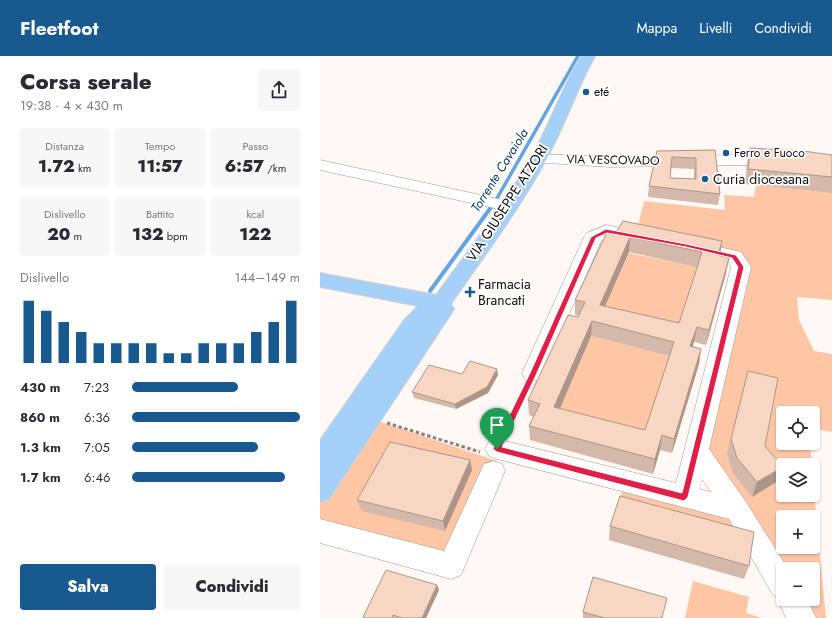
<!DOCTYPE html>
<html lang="it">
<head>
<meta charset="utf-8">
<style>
	:root { --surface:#fff; --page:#f7f7f7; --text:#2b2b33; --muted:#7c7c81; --accent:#185a8f }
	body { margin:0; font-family:Jost,sans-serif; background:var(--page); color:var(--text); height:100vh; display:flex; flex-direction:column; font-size:15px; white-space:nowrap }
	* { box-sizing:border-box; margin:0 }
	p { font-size:13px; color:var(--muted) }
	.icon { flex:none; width:22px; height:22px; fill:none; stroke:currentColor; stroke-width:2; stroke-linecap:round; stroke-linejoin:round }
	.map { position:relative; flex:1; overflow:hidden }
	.details { display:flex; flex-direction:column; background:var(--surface); width:320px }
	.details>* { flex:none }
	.buttons { position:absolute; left:456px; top:350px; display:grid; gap:8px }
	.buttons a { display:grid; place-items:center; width:44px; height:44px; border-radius:4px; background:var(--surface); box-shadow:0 1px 3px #0004; font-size:20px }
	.pin { position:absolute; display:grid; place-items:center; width:34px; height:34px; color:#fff; margin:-41px -17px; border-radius:50% 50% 50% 0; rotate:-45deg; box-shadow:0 0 4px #0007 }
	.pin .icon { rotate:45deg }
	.round { display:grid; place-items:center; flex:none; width:42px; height:42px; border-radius:4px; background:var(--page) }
	.headline { display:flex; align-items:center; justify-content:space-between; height:68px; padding:0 20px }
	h1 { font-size:22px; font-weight:800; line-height:30px }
	.figures { display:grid; grid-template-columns:repeat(3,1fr); gap:6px; height:68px; padding:4px 20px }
	.figures div { display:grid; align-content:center; border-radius:4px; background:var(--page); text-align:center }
	.figures b { font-size:17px; font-weight:800 }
	.figures small { font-size:11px; font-weight:400 }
	.figures p { font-size:11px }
	.chart { height:112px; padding:8px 20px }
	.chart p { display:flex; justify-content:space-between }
	.chart svg { width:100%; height:72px; margin-top:4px; stroke:var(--accent); stroke-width:6 }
	.button { display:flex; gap:8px; margin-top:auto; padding:8px 20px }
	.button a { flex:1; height:46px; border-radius:4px; background:var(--accent); color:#fff; font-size:16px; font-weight:800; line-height:46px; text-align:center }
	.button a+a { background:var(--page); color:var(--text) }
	ul { padding:0 20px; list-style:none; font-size:13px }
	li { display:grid; grid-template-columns:64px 48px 1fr; align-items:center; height:30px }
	li i { height:10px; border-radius:5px; background:var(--accent) }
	header { display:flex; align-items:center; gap:24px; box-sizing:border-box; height:56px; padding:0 20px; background:var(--accent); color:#fff }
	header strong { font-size:19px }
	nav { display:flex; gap:22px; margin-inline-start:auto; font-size:14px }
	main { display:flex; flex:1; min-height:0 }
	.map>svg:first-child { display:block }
</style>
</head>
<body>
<header>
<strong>Fleetfoot</strong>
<nav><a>Mappa</a><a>Livelli</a><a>Condividi</a></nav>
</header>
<main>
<section class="details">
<div class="headline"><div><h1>Corsa serale</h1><p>19:38 · 4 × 430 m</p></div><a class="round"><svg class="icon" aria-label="share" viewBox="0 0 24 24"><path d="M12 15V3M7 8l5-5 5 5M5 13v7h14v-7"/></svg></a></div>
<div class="figures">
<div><p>Distanza</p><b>1.72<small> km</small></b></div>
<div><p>Tempo</p><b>11:57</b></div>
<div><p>Passo</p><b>6:57<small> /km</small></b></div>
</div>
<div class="figures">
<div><p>Dislivello</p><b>20<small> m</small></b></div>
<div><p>Battito</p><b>132<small> bpm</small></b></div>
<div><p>kcal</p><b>122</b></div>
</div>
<div class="chart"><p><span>Dislivello</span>144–149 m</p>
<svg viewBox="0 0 160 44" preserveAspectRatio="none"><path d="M5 44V6M15 44V12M25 44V19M35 44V25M45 44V32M55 44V32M65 44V32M75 44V32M85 44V38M95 44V38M105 44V32M115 44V32M125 44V32M135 44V25M145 44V19M155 44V6"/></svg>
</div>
<ul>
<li><b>430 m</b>7:23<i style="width:63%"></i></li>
<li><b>860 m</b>6:36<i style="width:100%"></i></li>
<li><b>1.3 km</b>7:05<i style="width:75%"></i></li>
<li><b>1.7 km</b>6:46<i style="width:91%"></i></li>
</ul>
<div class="button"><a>Salva</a><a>Condividi</a></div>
</section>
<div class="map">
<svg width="512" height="562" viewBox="0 0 512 562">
	<rect width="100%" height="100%" fill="#fff8f4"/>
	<!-- green -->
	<path fill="#ffc6a6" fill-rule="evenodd" d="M436 129 512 137V244L477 241 479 264 494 295 512 298V376L493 373V357H463V387H490L492 409H463V439H493V425L506 562H495L483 543H493V513H465L387 394 429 211 318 170 324 145 405 154 404 139 434 141ZM463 461H493V491H463Z
		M309 197 380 211 357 282 279 264Z
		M271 280 352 301 323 389 234 366Z
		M49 362 177 405 131 510 0 475V435Z
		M303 433 410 463 429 490 296 452Z
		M373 525 429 541 426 557 442 562H365Z"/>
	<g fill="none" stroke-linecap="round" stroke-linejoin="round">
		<!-- stream-far1 -->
		<path stroke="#64a5e1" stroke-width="3.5" d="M176 144 258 0"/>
		<!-- stream -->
		<path stroke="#64a5e1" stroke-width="4" d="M110 235 177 143"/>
		<defs>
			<path id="minor" d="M218 98 290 101 420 99 512 104V114L420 109 290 111 212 106 210 103 212 100Z
				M0 104 188 145 194 146 197 150 194 154 188 155 0 114Z
				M286 169 332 178 334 182 332 186C314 191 297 177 281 185L221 323 213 325 205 323 202 317 264 181 267 177Z
				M373 185 421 196 431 211 389 393 426 446 468 513H463V543H487L496 562H466L457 543 458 541 453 539 409 463 177 403 169 400 165 393 169 386 177 383 356 427 411 211 408 205 366 195 364 191 366 187ZM382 423 391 436 379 433Z
				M173 405 182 408 185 415 141 519 131 523 0 487V463L124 495 164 408Z"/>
			<path id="major" d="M261 0H275C257 33 245 69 227 102 200 153 164 200 131 248L134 253 131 258 9 443 0 446V384L84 264 98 250 0 231V217L116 239C148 195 182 151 210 104 229 70 241 33 261 0Z"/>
		</defs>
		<!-- minor casing -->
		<use href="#minor" stroke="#a29791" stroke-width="1"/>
		<!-- major casing -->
		<use href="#major" stroke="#d4d4d3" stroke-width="2"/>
		<!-- path -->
		<path stroke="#87827f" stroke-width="3" stroke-dasharray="3.5 2.5" stroke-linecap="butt" d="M67 367 160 396
			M184 378 207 330"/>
		<!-- minor -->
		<use href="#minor" fill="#fff" fill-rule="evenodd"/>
		<!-- major -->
		<use href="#major" fill="#a5d0f7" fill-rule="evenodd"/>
	</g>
	<!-- wall -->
	<path fill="#d4b8a9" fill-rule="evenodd" d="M430 92 512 99V137L425 128 427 107Z
		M395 94 400 138 398 149 328 141 329 130 337 95ZM351 112 374 113V123L350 122Z
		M287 176 400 200 406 217 386 289 374 286 373 290 381 293 379 308 352 397 340 394 333 418 210 384 209 370 214 361 209 359 208 344 258 261 259 260 255 259V244ZM309 196 377 211 359 267 285 250ZM271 280 349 300 325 374 240 353Z
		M428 315 445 390 458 425 432 441 413 417 407 397Z
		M142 318 178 319 168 337 136 353 94 342 92 336Z
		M152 414 125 475 42 455 37 444Z
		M290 470 429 510 424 523 289 484Z
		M117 529 119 534 106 562H46Z
		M263 556 342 562H263Z"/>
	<!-- shaded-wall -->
	<path fill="#ad9689" d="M310 181 309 196 279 264 280 249Z
		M402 185 400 200 398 199Z
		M409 202 406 217 386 289 389 274Z
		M272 265 271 280 234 366V351Z
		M377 271 374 286 368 305 370 290Z
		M381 293 379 308 352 397 354 383Z
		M177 313 178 319 168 337 136 353 135 348Z
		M342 379 340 394 333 418 335 403Z
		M150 404 152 414 125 475 123 465Z
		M463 411 458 425 432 441 437 426Z
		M117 529 119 534 106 562H102Z"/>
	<!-- building -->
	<path fill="#f7d6c4" stroke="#ad9689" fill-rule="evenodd" d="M430 92 483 95 512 99V121L428 113Z
		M395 94 400 138 329 130 337 95ZM352 101 376 102V123L350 122Z
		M303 165 402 185 398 199 409 202 389 274 377 271 370 290 381 293 354 383 342 379 335 403 209 370 220 348 208 344 248 259 258 261 265 246 255 244 287 176 295 178ZM310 181 382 196 359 267 280 249ZM272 265 354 286 325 374 234 351Z
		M150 305 177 313 167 331 135 348 92 336 109 309 142 318Z
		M428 315 458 322 445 390 463 411 437 426 417 402 411 383Z
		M70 386 150 404 123 465 37 444Z
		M300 440 434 476 429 510 290 470Z
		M66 514 117 529 102 562H82L73 559 72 562H46L43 561Z
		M273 521 347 542 342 562H285L263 556Z"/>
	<!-- route -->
	<path fill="#e11d48" stroke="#fff" fill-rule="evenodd" d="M286 173 366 188 416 199 424 211 368 441 364 445 177 396 173 393 210 317 271 181ZM287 177 366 191 412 202 418 211 362 437 182 391 217 317 276 182Z"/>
	<!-- markers -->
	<g fill="#185a8f" stroke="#fff" stroke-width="1.5">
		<circle cx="266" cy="36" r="4"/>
		<circle cx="406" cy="97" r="4"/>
		<circle cx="385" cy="123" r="4"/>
		<path d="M148 230h4v4h4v4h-4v4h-4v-4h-4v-4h4z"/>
	</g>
	<g text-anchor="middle" stroke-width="3.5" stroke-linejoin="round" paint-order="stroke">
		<!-- far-poi labels -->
		<g font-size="12" fill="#110e0c" stroke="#fff" text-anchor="start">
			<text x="274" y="40">eté</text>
			<text x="414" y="101">Ferro e Fuoco</text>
		</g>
		<!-- far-street labels -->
		<g font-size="12" fill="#110e0c" stroke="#fff">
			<text transform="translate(293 104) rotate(1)" y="4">VIA VESCOVADO</text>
		</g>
		<!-- far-water labels -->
		<g font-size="13" font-style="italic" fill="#0a3c62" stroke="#fff">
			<text transform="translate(179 114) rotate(-58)" y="5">Torrente Cavaiola</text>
		</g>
		<!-- poi labels -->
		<g font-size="14" fill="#110e0c" stroke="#fff" text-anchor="start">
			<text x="393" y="128">Curia diocesana</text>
			<text x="158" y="233">Farmacia<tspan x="158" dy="16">Brancati</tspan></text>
		</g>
		<!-- street labels -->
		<g font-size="14" fill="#110e0c" stroke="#fff">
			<text transform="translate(187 147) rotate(-57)" y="5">VIA GIUSEPPE ATZORI</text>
		</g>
	</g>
</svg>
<div class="buttons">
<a><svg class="icon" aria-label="locate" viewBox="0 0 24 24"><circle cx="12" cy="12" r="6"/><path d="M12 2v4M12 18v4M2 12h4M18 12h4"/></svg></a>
<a><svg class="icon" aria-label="layers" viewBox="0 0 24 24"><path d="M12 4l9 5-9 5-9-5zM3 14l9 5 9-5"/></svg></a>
<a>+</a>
<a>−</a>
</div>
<div class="pin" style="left:177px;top:393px;background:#1e9e55"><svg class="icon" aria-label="arrive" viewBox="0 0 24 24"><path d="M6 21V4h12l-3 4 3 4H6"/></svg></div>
</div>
</main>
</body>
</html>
